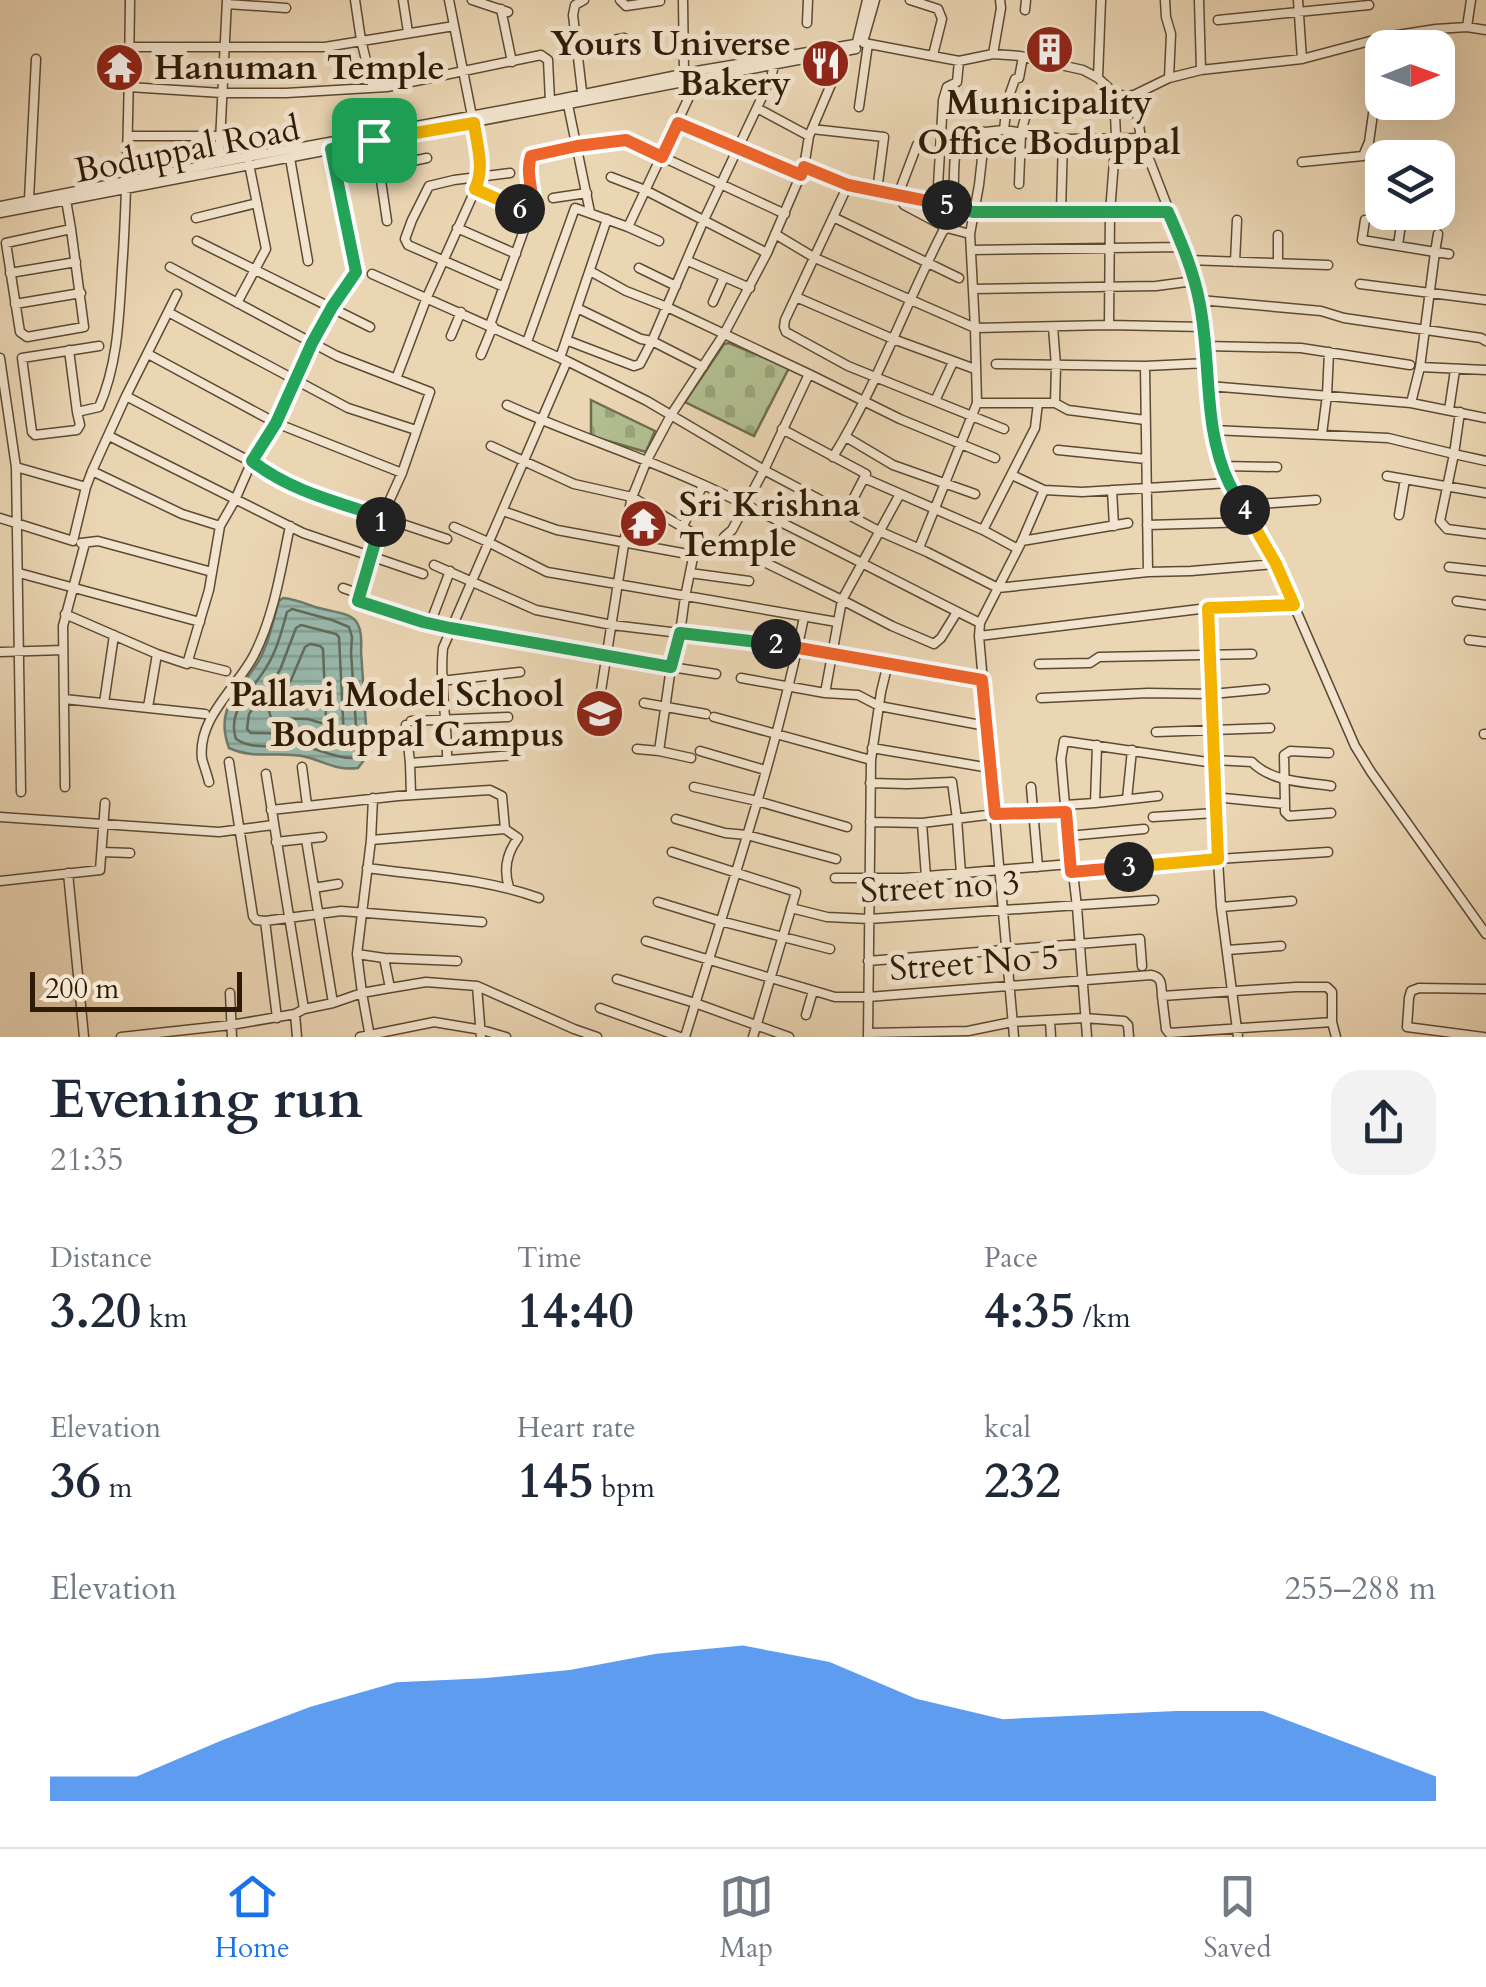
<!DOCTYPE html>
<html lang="en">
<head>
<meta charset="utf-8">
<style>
	:root { --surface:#fff; --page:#f2f2f3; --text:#1f2937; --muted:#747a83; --line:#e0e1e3; --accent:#1a73e8 }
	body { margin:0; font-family:Cardo,serif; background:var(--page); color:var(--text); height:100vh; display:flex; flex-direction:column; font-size:38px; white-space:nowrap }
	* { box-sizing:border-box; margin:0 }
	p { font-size:32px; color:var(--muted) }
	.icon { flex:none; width:55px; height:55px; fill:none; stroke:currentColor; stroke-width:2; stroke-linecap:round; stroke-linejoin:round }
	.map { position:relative; height:1037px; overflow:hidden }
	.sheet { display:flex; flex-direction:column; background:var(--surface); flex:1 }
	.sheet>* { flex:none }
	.needle { width:65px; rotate:89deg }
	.tools { position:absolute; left:1365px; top:30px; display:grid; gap:20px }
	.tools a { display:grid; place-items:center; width:90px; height:90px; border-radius:20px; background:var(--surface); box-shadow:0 10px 40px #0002; font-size:50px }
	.scale { position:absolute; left:30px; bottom:25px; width:212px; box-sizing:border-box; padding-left:10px; border:5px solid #2e1b06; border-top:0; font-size:28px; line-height:35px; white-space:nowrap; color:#2e1b06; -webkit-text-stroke:8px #f2e4ce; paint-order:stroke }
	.pin { position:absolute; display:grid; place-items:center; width:85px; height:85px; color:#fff; margin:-42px; border-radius:20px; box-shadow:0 5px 15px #0006 }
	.km { position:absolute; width:50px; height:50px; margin:-25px; border-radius:50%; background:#222; color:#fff; font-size:28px; line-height:50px; text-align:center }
	.round { display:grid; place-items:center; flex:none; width:105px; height:105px; border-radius:30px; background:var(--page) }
	.head { display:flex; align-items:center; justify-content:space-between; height:170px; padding:0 50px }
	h1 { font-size:55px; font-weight:700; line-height:75px }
	.stats { display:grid; grid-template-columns:repeat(3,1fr); gap:15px; height:170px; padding:10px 50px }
	.stats div { display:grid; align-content:center }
	.stats b { font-size:50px; font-weight:700 }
	.stats small { font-size:28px; font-weight:400 }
	.stats p { font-size:28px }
	.chart { height:280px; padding:20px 50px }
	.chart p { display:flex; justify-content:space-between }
	.chart svg { width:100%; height:180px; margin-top:10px; fill:var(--accent); opacity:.7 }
	.tab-bar { display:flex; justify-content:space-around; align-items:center; height:140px; border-top:2px solid var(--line); background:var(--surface); font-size:28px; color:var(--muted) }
	.tab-bar a { display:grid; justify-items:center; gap:5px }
	.tab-bar .current { color:var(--accent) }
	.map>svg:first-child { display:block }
</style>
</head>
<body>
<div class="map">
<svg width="1486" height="1037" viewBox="0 0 1486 1037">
	<defs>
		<pattern id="cemetery-stones" width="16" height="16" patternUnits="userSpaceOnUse" patternTransform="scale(2.5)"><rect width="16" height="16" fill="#b2bf91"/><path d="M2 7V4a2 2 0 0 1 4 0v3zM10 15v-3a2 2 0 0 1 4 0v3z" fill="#99a47c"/></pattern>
		<pattern id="water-rules" width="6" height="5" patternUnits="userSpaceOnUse" patternTransform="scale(2.5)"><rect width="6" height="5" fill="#98b9ad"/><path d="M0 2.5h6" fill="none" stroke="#839e93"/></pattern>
	</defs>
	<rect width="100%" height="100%" fill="#ebd6b4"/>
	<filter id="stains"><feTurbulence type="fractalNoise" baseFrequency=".002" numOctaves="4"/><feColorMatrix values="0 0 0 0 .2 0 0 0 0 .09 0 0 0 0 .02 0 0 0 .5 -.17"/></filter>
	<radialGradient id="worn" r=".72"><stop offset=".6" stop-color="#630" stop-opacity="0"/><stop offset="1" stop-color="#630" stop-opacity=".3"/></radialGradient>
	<!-- cemetery -->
	<path fill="url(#cemetery-stones)" stroke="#706d4c" stroke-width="2.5" d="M729 343 789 368 754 436 685 402 724 344Z
		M591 400 655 431 646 452 591 436Z"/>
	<!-- water -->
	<path fill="url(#water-rules)" stroke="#6e7a6a" stroke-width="2.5" d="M283 598C295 599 304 603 315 607 347 616 364 610 361 651L367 740 364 760 358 768C334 771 323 760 302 756 276 751 255 760 229 748 214 708 239 693 258 662 269 643 273 621 279 601Z"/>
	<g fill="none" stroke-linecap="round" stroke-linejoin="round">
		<!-- shore -->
		<path stroke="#636a5a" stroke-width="2.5" d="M292 609 332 620 349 627 352 637 351 652 357 741 355 754 352 758C334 758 320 749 302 746 280 743 255 752 236 739 226 710 254 689 267 666 277 650 282 630 287 612Z
			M301 625 336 634 339 637 344 739 341 744 306 734 251 733 247 729 249 714 280 670 296 628Z
			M310 644 320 646 323 649 326 720 321 723 308 719 271 718 269 711 291 680 305 647Z"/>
		<defs>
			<path id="minor" d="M355 0 361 40 373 88
				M403 0 408 32
				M449 0 472 116
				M472 0 508 12
				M620 0 626 6 660 1
				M683 0 684 73
				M910 0 938 9 942 19 933 55
				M1165 0 1166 17 1171 34 1169 78
				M1199 0 1201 70
				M1298 0 1302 59
				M227 4 286 8
				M501 9 512 62
				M1025 10 1026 0
				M1218 20 1369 5
				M807 23 808 0
				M1467 27 1471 0
				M857 42 867 0
				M863 42 875 0
				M864 43 959 61 993 54 1020 56 1083 70 1098 78 1114 93 1125 96 1134 95 1169 78 1201 70 1302 59 1385 37 1436 29 1467 27 1486 30
				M129 47H325L454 26
				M576 47 624 38
				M993 54 1001 8 1000 0
				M1098 78 1101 0
				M129 87 222 93H286L387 87 541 55 548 60 550 101
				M1134 95 1141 138 1188 260 1200 300 1213 430 1220 459 1229 483 1276 564 1355 746 1371 772 1486 934
				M583 100 573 15 575 5 584 0
				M568 105 590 212
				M859 107 868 44
				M757 108 809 136
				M677 123 801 175
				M812 129 884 137 877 191
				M1004 130 1007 102 1015 79 1019 78 1023 57
				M985 132 979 185 970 234 975 328 1109 325 1203 327
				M128 136H220
				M375 140 387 221
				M917 145 898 195 904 205 947 228
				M290 158 308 261
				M219 162 227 0
				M1302 162 1363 156 1369 142 1382 51
				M804 167 848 185 973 212H1169
				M379 168 427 158
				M611 177 645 190 767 253
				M1019 184 1021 133 1026 114
				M848 185 785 320 784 327 786 332 848 366 1004 429
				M475 189 530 213
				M553 198 587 193
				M29 199 36 59
				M66 200 71 229
				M937 203 943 100 947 87 957 82 959 61
				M0 206 248 157 545 102 702 70 855 44
				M954 207C954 182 952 150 962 129L985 132 1004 130 1063 139 1141 138
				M1061 212 1063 139
				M0 213 856 49
				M833 217 959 278
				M196 218 257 203
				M1365 220 1362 240 1435 252 1420 367 1411 403
				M628 227 698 78
				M457 228 516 254
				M71 229 84 327 27 337 20 332 6 243Z
				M775 234 815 258 975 328 977 403 919 548
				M1438 234 1435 252 1449 254
				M197 241 370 327
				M1398 245 1402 218
				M971 250 1183 247
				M1188 260 1328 265
				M688 261 750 288
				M1235 262 1237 220
				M1278 263V235
				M170 267 337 356 430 392 402 473 382 517 360 594 343 588
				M639 268 676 286
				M590 271 626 291 667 307 809 374 764 470 732 530 724 537 760 560 842 600 900 494
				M10 273 76 262
				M372 274 567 361 443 648C439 686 448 722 447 760
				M1360 284 1486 300
				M504 287 408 245 405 239 412 220 429 186 454 180 510 173
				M973 289 1156 286 1194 281
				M796 297 893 339 975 369
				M1200 300 1321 311 1344 318 1481 338 1486 341
				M713 302 724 277
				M237 303 266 249 249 164
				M15 304 81 293
				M577 308 641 339 652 341 703 222 771 78 775 61
				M168 312 348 408 416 430
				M490 325 533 205 528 176 529 161 531 157 577 146 626 140 785 214
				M1109 325 1110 212 1116 136 1114 93
				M1053 327 1056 366 1055 403 1068 410 1145 420
				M451 336 461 312
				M566 340 634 366 640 364 652 341 703 367
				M527 342 575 208 628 227 659 241
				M99 346 22 358 32 432 35 435 77 430 80 425 77 412 99 407C120 359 119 308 123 255 128 170 129 85 130 0
				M1206 346 1301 348 1410 365
				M69 350 77 412
				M148 354 276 423 402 473
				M481 355 493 326
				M0 358 16 467 21 792
				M560 358 607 219
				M567 361 647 401 764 470 881 532 927 552 998 588 1148 572 1191 571 1276 564
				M996 364 1145 366
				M1420 367 1486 370
				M809 374 900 419 995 458
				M396 379 427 297 481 177 473 123
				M1209 386 1411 403 1486 418
				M126 396 310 493 447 539
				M935 401 953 362
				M977 403H1055
				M507 405C573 435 641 456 706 486 799 529 889 578 980 623
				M1449 410 1455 370
				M1460 412 1454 454 1486 461
				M782 429 866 474 846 513
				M1213 430 1388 438 1454 454 1440 521 1447 529 1486 534
				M1322 434 1327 395 1329 352
				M109 436 303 533 423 574
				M846 437 893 465 975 494
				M491 446 574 484 632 497 696 535 697 538 685 597 680 633 671 667 659 751 691 758
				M1058 450 1146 459
				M833 457C877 386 905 305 943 231L947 228 970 234
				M1223 466 1277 467
				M16 467 86 487
				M92 471 182 514 220 526 235 500 252 461 276 423 312 343 332 307 356 272 330 146
				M1012 475 1044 490 1082 492 1229 483
				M1387 476 1486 493
				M864 478 983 530 1018 549
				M1112 490 1114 526
				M1243 505 1316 500
				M503 511 557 530 693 555
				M1399 515 1405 479
				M0 518 73 541 86 487 92 471 126 396 177 294
				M1147 525 1253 522
				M683 526 703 485
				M454 527 488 542 547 572 837 622
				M983 530 1035 428 1038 403
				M1022 541 1128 523
				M81 543 98 541 212 572
				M434 565 536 610 612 625 798 647 831 655 982 680
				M1449 567 1486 571
				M1148 572 1145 366 1208 363
				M19 573 200 622
				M690 573 749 581
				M360 594 358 601 423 623 450 628 607 657 716 674
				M1457 601 1486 605
				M1208 608 1215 813 1221 907 1292 901
				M65 614 157 654 187 664 209 590 220 526
				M430 624 450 571
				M979 636 1208 608 1294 605
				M1469 640 1486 642
				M0 652 63 650
				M189 662 226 671
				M1039 664 1090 663 1099 657 1252 654
				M741 678 825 693 842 600 892 626 934 644 941 638 957 612
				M441 681 520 672
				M825 693 858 695 879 706 986 726
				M1041 698 1148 693 1212 694 1265 689
				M64 699 205 714
				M104 703 114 635
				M644 703 706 714
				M148 707 157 654
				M714 717 871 760
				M411 721 508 717
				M406 725 410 763
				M595 729 631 500 647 460 671 415 724 334 767 253 804 167 809 136 835 75 838 53
				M1156 732 1270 728
				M1484 734H1486
				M872 748 990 768
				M637 749 659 751
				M700 751 765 770
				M1214 760 1252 762C1271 782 1305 782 1331 786
				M229 762 253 916 256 920 265 921 277 1018
				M302 767 307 805
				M266 774 304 1009
				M209 782C207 774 204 766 202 759 197 718 237 688 254 655 274 616 281 569 290 526
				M870 783 907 784 952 782 957 819 961 874
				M65 787 63 626 85 543
				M694 787 757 801 847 827
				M1031 787 1038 867
				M411 795 410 763 515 755
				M1214 797 1285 804 1284 755 1290 751 1329 753
				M1127 799 1132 750
				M1095 803 1158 796
				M1285 804V812L1289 816 1331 813
				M1065 805 1095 803 1097 745
				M271 810 398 796 490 790 502 796 505 829
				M0 817 219 832 273 825
				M1153 817 1215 813
				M676 819 725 833 747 835 836 859
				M870 822 922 823 995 814 1066 812
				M922 823 926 877
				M1068 836 1144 829
				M306 839 333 1003
				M371 840 505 829 518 838C507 853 503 869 509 887
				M276 842 322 837
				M102 852 130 853
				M672 852 796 892 753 1037
				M367 868C425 876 484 878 539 898
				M1071 872 1218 859 1328 852
				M68 873 84 1037
				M835 878H904L1070 864
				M0 881 100 870 105 803
				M314 888 338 884
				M658 902 720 921 830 949
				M1221 907 1238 1037
				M791 908 827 917 869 919 1154 900
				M265 921 341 911 482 922
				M646 941 835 997H868L1151 975C1163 977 1161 986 1162 996L1296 987H1327L1332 992V1022L1336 1037
				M1227 950 1281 946
				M357 954 384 958
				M868 961 1140 939 1142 966
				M617 979 695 1003 789 1037
				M477 986 481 1037
				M390 988 384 958 457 961
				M230 993 232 1037
				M1162 996 1166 1029 1169 1033 1332 1022
				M600 1008 680 1037
				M295 1014 304 1009 333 1003 362 993 390 988 426 982 477 986 574 1029 597 1037
				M806 1015 813 991
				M1050 1021 1051 1037
				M868 1033 968 1031 1012 1022 1084 1018 1124 1021 1128 1025 1129 1037
				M121 1037 231 1025 295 1014 297 1037
				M360 1037 434 1022 482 1030 506 1037
				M370 1037 362 993 357 954 371 840 373 798
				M685 1037C727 898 775 759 804 617
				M868 1037 871 760 881 692 888 663
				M1014 1037 979 636 980 623 1022 541 1044 490
				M1087 1037 1077 907 1065 805 1061 759 1064 741 1214 763
				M1483 1037 1407 1027 1409 998 1411 991 1419 988 1486 989"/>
		</defs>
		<!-- minor casing -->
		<use href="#minor" stroke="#5d4a32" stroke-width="11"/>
		<!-- minor -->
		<use href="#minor" stroke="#f2e4ce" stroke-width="8"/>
	</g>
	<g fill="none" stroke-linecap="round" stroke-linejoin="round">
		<defs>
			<path id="split-1" d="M374 140 331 149 356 272 332 307 312 343 276 423 252 461C290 491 337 502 382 517L381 522"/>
			<path id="split-2" d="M381 522 358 601 423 622 450 628 671 667 680 633 776 644"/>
			<path id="split-3" d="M776 644 982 680 995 814 1066 812 1071 872 1129 867"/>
			<path id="split-4" d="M1129 867 1218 859 1208 608 1294 605 1276 564 1245 510"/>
			<path id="split-5" d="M947 205 973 212H1168C1180 240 1193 269 1199 300 1212 360 1202 427 1229 483 1234 493 1240 501 1245 510"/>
			<path id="split-6" d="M520 209 530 213C537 195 524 176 531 156L577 146 626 140 662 157 678 123 801 175 804 167 848 185 947 205"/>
			<path id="split-7" d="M374 140 474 123C477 146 485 168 475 189L520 209"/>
		</defs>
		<!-- split-1 casing -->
		<use href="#split-1" stroke="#fff" stroke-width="20"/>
		<!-- split-2 casing -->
		<use href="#split-2" stroke="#fff" stroke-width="20"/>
		<!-- split-3 casing -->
		<use href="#split-3" stroke="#fff" stroke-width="20"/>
		<!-- split-4 casing -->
		<use href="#split-4" stroke="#fff" stroke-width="20"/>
		<!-- split-5 casing -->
		<use href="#split-5" stroke="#fff" stroke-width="20"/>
		<!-- split-6 casing -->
		<use href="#split-6" stroke="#fff" stroke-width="20"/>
		<!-- split-7 casing -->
		<use href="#split-7" stroke="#fff" stroke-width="20"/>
		<!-- split-1 -->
		<use href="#split-1" stroke="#22a559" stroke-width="12"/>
		<!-- split-2 -->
		<use href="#split-2" stroke="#22a559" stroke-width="12"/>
		<!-- split-3 -->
		<use href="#split-3" stroke="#f0652b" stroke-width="12"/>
		<!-- split-4 -->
		<use href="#split-4" stroke="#f5b400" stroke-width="12"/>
		<!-- split-5 -->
		<use href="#split-5" stroke="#22a559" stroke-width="12"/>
		<!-- split-6 -->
		<use href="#split-6" stroke="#f0652b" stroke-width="12"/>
		<!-- split-7 -->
		<use href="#split-7" stroke="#f5b400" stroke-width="12"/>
	</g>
	<!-- icons -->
	<defs>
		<symbol id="building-disc" viewBox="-11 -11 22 22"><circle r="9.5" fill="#8f2418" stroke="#f2e4ce"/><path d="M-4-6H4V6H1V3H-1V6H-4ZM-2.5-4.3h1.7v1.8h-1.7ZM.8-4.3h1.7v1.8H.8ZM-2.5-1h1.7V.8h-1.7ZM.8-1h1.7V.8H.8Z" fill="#fff"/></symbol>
		<symbol id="restaurant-disc" viewBox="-11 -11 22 22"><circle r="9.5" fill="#8f2418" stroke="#f2e4ce"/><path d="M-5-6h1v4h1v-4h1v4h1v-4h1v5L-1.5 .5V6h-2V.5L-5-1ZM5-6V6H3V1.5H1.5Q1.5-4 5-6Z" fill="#fff"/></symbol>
		<symbol id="temple-disc" viewBox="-11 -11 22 22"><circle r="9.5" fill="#8f2418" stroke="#f2e4ce"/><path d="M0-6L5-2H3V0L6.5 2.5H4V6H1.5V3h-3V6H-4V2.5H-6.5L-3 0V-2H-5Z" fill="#fff"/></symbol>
		<symbol id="school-disc" viewBox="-11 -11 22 22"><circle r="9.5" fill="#8f2418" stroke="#f2e4ce"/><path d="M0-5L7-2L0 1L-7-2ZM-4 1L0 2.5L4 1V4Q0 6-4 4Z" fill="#fff"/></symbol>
	</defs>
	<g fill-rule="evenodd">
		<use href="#building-disc" x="1022" y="22" width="55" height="55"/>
		<use href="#restaurant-disc" x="798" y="36" width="55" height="55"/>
		<use href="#temple-disc" x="92" y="40" width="55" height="55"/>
		<use href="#temple-disc" x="616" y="496" width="55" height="55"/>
		<use href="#school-disc" x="572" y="686" width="55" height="55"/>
	</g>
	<g text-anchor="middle" stroke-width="10" stroke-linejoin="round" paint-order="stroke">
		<!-- poi labels -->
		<g font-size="35" font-weight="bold" fill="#2e1b06" stroke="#f2e4ce" text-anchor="end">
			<text x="791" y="55">Yours Universe<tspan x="791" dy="40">Bakery</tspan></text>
			<text x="154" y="79" text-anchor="start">Hanuman Temple</text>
			<text x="1049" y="114" text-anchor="middle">Municipality<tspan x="1049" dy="40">Office Boduppal</tspan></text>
			<text x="679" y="516" text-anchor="start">Sri Krishna<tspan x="679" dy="40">Temple</tspan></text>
			<text x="564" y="706">Pallavi Model School<tspan x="564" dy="40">Boduppal Campus</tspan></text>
		</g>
		<!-- street labels -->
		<g font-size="35" fill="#2e1b06" stroke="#f2e4ce">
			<text transform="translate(187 149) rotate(-11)" y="12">Boduppal Road</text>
			<text transform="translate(940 886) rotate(-3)" y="12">Street no 3</text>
			<text transform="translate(974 962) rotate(-4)" y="12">Street No 5</text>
		</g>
	</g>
	<rect width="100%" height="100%" filter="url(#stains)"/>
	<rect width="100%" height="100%" fill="url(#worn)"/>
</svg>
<div class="tools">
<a><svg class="needle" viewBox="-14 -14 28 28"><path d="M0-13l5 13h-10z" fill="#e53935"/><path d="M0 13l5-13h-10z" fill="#747a83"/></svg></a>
<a><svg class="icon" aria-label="layers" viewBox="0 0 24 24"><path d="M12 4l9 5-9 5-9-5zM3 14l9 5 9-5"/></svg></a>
</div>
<div class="scale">200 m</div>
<div class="pin" style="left:374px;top:140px;background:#1e9e55"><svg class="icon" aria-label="arrive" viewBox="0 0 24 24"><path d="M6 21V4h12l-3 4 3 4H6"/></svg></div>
<b class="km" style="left:381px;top:522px">1</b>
<b class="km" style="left:776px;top:644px">2</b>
<b class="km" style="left:1129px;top:867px">3</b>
<b class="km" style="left:1245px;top:510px">4</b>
<b class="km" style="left:947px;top:205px">5</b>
<b class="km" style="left:520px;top:209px">6</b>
</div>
<section class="sheet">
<div class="head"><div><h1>Evening run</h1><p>21:35</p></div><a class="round"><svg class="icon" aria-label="share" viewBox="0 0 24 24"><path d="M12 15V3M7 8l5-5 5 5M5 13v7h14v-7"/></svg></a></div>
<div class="stats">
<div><p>Distance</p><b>3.20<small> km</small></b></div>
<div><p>Time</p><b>14:40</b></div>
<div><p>Pace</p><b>4:35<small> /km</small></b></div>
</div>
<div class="stats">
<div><p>Elevation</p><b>36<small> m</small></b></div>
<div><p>Heart rate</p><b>145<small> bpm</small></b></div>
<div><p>kcal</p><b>232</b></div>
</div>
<div class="chart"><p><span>Elevation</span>255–288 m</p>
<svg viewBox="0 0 160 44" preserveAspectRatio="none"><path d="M0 44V38L10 38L20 29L30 21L40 15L50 14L60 12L70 8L80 6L90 10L100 19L110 24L120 23L130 22L140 22L150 30L160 38V44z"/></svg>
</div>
</section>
<nav class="tab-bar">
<a class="current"><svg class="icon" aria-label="home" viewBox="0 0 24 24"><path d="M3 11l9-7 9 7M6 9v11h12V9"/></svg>Home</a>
<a><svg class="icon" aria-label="map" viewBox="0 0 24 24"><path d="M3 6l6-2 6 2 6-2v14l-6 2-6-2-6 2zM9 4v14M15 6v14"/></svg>Map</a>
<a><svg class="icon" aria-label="saved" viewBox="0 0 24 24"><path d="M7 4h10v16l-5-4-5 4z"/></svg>Saved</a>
</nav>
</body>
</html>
